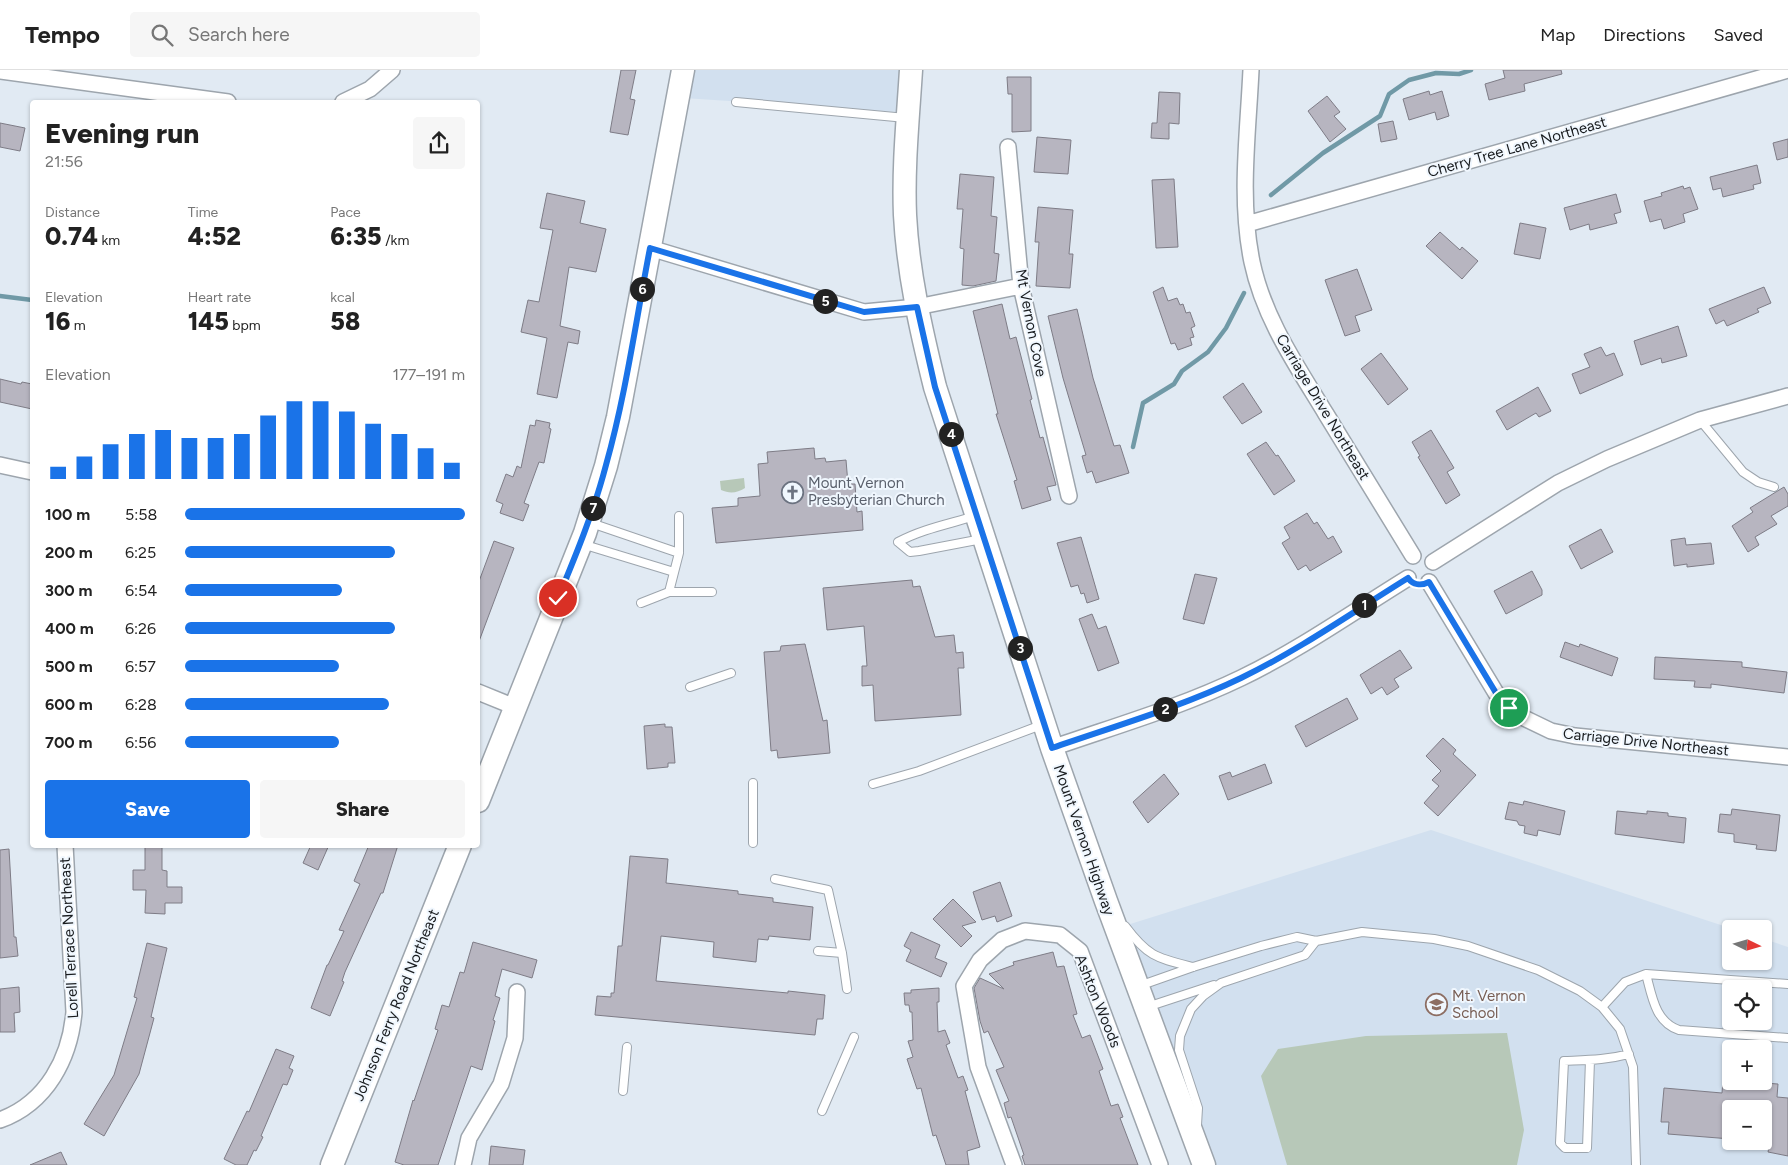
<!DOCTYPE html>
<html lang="en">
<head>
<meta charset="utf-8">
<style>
	:root { --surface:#fff; --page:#f6f6f6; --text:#222; --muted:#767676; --line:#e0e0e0; --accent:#1a73e8 }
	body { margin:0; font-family:Figtree,sans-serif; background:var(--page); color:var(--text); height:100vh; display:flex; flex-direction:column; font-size:19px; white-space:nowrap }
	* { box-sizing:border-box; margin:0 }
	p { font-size:16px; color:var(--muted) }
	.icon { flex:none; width:28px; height:28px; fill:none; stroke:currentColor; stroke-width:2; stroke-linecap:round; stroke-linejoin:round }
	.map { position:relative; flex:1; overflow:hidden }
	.details { position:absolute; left:30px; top:30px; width:450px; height:748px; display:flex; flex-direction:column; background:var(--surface); border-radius:5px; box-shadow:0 1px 4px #0004 }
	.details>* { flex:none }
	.needle { width:32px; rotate:95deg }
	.fabs { position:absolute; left:1722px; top:850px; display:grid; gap:10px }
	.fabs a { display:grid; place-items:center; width:50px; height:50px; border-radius:5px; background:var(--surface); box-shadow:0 1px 4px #0004; font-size:25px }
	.pin { position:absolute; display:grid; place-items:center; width:42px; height:42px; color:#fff; margin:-21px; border:2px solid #fff; border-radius:50%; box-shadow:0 1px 5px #0007 }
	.km { position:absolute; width:25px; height:25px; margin:-12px; border-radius:50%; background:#222; color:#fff; font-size:14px; line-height:25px; text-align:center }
	.round { display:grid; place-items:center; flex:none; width:52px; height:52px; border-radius:5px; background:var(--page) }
	.summary { display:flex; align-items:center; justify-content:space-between; height:85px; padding:0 15px }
	h1 { font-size:28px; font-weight:800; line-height:38px }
	.figures { display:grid; grid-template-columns:repeat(3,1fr); gap:8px; height:85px; padding:5px 15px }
	.figures div { display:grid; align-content:center }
	.figures b { font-size:25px; font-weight:800 }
	.figures small { font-size:14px; font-weight:400 }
	.figures p { font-size:14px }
	.chart { height:140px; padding:10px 15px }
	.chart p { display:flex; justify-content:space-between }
	.chart svg { width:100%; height:90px; margin-top:5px; stroke:var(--accent); stroke-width:6 }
	.button { display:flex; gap:10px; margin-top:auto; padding:10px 15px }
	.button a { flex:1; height:58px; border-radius:5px; background:var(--accent); color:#fff; font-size:20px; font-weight:800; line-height:58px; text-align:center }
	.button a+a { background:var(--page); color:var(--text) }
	ul { padding:0 15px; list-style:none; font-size:16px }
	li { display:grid; grid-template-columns:80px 60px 1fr; align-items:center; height:38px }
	li i { height:12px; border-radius:6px; background:var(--accent) }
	header { display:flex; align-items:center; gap:30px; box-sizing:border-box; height:70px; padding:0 25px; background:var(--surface); border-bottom:1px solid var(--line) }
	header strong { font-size:24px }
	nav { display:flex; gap:28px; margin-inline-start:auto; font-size:18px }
	.search { width:350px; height:45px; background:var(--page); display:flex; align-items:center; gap:12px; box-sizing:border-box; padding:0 18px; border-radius:5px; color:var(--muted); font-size:19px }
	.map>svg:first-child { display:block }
</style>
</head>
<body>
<header>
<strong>Tempo</strong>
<div class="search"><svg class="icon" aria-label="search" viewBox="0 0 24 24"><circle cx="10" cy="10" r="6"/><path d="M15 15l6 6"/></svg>Search here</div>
<nav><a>Map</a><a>Directions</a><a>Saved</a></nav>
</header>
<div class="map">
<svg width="1788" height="1095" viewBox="0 0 1788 1095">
	<rect width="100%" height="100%" fill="#e1eaf3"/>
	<!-- built -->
	<path fill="#d2e0ef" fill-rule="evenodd" d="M676 0H900L896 42 668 27Z
		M1431 760 1733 859 1731 891H1764V869L1788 877V1095H1203L1111 860ZM1731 919H1764V951H1731ZM1731 979H1764V1011H1731ZM1731 1039H1764V1071H1731Z"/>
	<!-- green -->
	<path fill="#b7c8b8" d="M744 408 745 418C737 423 730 424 721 420L720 411Z
		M1507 963 1524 1060 1517 1095H1287L1261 1006 1278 979 1366 966Z"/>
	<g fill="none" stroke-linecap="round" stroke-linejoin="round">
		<!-- stream -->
		<path stroke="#7099a6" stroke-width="4.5" d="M1271 125 1323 83 1380 46 1389 24 1409 10 1436 3 1459 4 1471 0
			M0 226 32 230
			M1133 377 1143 333 1174 314 1182 301 1208 282 1226 258 1244 223"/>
	</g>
	<!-- building -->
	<path fill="#b7b5c0" stroke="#7e7c86" d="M621 0H636L630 29 635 30 628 65 610 62Z
		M1503 0H1561L1562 4 1524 14 1525 21 1489 30 1485 14 1505 8Z
		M1007 7H1031V61L1012 62V24H1008Z
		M1429 21 1430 25 1442 21 1449 46 1437 50 1435 42 1409 50 1403 29Z
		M1159 22 1180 23 1179 54 1169 53V69L1151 68 1152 53H1157Z
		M1327 26 1340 42 1334 46 1346 59 1330 72 1308 41Z
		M1393 51 1397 69 1381 72 1378 54Z
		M0 53 25 58 20 81 0 77Z
		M1037 67 1071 70 1068 104 1034 102Z
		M1788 69V87L1777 90 1773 73Z
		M1757 95 1761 113 1753 115 1754 119 1723 127 1721 118 1713 120 1710 107Z
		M960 104 994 107 991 146 997 147 994 183 999 184 996 211 973 216 962 215 964 179 960 178 963 139H957Z
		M1174 109 1178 177 1156 178 1152 110Z
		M1683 116 1684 119 1690 117 1698 139 1683 144 1685 152 1664 159 1661 149 1650 152 1644 131 1662 126 1661 123Z
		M547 123 585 131 580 153 606 159 596 202 569 197 560 256 580 261 578 274 568 272 557 328 537 324 547 268 521 262 528 230 539 232 553 160 540 158Z
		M1616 124 1621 142 1614 144 1617 153 1590 160 1589 154 1570 160 1564 138Z
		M1038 137 1073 140 1069 184H1073L1070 218 1036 216 1039 172H1035Z
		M1520 153 1546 158 1540 189 1514 184Z
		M1440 162 1460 180 1462 177 1478 191 1462 209 1426 176Z
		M1357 199 1372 240 1355 246 1360 261 1345 266 1325 210Z
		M1163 217 1168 231 1177 228 1180 235 1183 234 1186 243 1190 242 1195 256 1191 258 1194 267 1190 268 1192 275 1178 280 1175 273 1171 274 1153 222Z
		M1764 217 1771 233 1757 239 1759 242 1727 256 1724 250 1716 254 1709 239Z
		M1002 234 1010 269 1016 267 1032 329 1030 330 1040 368 1043 367 1056 415 1047 417 1051 430 1022 439 1014 411 1017 410 996 344H998L973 241Z
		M1077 239 1093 308 1114 376 1120 375 1129 403 1096 413 1092 401 1087 403 1082 386 1086 385 1063 308 1048 246Z
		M1678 256 1687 286 1662 293 1661 288 1641 295 1634 271Z
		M1601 277 1606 286 1614 283 1623 305 1580 324 1572 304 1590 297 1584 284Z
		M1381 283 1408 319 1388 335 1361 299Z
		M0 309 21 314 22 312 32 314V339L0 332Z
		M1243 313 1262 342 1242 354 1223 327Z
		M1538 317 1551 341 1539 347 1536 343 1507 360 1496 341Z
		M536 350 550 353 549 358 551 359 544 393 539 392 524 433 529 435 523 451 500 443 503 434 496 431 506 404 513 407 517 396 521 398 530 355 535 356Z
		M1431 360 1454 398 1447 402 1460 425 1446 434 1418 387 1420 386 1412 372Z
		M1266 372 1276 386 1278 385 1295 411 1274 425 1247 384Z
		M814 378 815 389 825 388 826 392 846 390 848 414H855L857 442 862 441 863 460 716 473 712 438 738 436V428L760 426 758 394 768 393 767 382Z
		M1784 417 1788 424V436L1771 446 1777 454 1755 467 1759 475 1748 482 1732 456 1753 442 1750 438Z
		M1307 443 1314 454 1317 452 1328 469 1333 466 1342 482 1310 501 1306 495 1298 500 1282 473 1290 468 1284 457Z
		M1601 459 1613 482 1581 499 1569 476Z
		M1081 467 1099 529 1087 533 1084 523 1081 524 1078 515 1071 517 1057 473Z
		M1685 468 1686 475 1711 473 1714 494 1687 497V494L1674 496 1671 470Z
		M494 471 514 478 478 574V514Z
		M1532 501 1542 520V525L1506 544 1494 521Z
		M1195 504 1217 508 1204 554 1183 549Z
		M912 510 913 517 920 516 935 567 954 565 956 583 963 582 964 598H958L961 645 875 651 873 615 862 616V596H867L864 556 827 560 823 518Z
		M1092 544 1098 559 1106 556 1119 593 1098 601 1079 549Z
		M1565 572 1579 577 1580 574 1618 588 1612 606 1560 587Z
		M805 574 823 651 827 650 830 683 778 688 777 680 771 681 764 582 780 581 781 576Z
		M1400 580 1412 598 1394 609 1399 617 1387 625 1382 617 1371 624 1360 605Z
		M1655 587 1742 592V597L1787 602 1784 623 1711 614V618L1694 617 1695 611 1654 609Z
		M1347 628 1358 649 1306 677 1295 656Z
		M665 654V657H672L675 693H668V697L647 699 644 656Z
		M1443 668 1456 680 1453 684 1476 705 1438 746 1424 733 1439 716 1432 710 1441 701 1426 686Z
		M1265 694 1272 713 1228 730 1219 706 1230 702 1232 707Z
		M1164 704 1179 724 1148 753 1133 732Z
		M1524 731 1565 741 1560 765 1538 760 1537 766 1524 763 1525 756 1519 755 1517 751 1505 749 1509 732 1523 735Z
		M1732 739 1780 745 1776 781 1756 779 1757 775 1734 772V764L1718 762 1720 744 1731 745Z
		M1617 741 1647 744V741L1668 743V746L1686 748 1684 773 1615 764Z
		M145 775H162V800L167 801V817H182V833H165V844L145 843 146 820H133V800H145Z
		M311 775H329L318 800 303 793Z
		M369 775H398L383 823H381L345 902 342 911 344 912 330 946 311 938 327 895H328L344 861 339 860 360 814 354 811Z
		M9 779 14 867H16L18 886 0 888V780Z
		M630 786 668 789 666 813 738 821V824L773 828V832L813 837 810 870 769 866 768 870 758 869 756 892 713 887 714 872 661 866 656 911 788 923V921L825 925 823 949H817L815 965 595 945 597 926 611 927V923H614L618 876H622Z
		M1000 812 1012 846 997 852 995 846 982 850 973 822Z
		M953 829 976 852 962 856 972 866 961 877 933 849Z
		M911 862 940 875 935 888 947 893 941 907 906 891 911 880 904 876Z
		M473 872 537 890 532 908 502 899 495 926 500 928 493 950 495 951 482 1000 471 996 438 1095H404L395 1092 413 1030 414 1031 438 960 435 959 442 935 449 937 460 902 464 903Z
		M147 873 167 878 151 947 154 948 139 1004 104 1066 84 1054 114 1005 137 928 134 927Z
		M1053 882 1057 897 1064 896 1077 944 1073 945 1082 968 1090 965 1103 999 1099 1001 1111 1036 1118 1034 1123 1047 1120 1048 1138 1095H1025L1022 1086 1024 1085 1011 1047 1008 1048 1004 1033 1009 1031 996 1000 1004 997 988 961 984 963 980 951 974 918 980 908 1004 919 989 904 1014 895 1013 892Z
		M19 917 20 942 14 943 15 962H0V919Z
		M939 918V932H937L938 962 945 960 950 973 946 975 958 1008 963 1006 968 1020 965 1021 980 1077 967 1081 969 1095H946L936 1065 933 1066 921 1018 917 1019 907 989 913 987 908 971 913 970 912 942H910L909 935H905L904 923H911V920Z
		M276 979 294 986 289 998 293 1000 287 1015 283 1014 261 1066 263 1067 256 1081 254 1080 247 1095H236L224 1089 247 1041 249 1042Z
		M1723 1010 1778 1014 1777 1027 1788 1028V1086L1768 1082 1770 1072 1764 1071V1039H1731V1069L1668 1064 1669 1052H1661L1664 1018 1722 1023Z
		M491 1076 525 1080 523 1095H489Z
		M61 1082 67 1095H30Z"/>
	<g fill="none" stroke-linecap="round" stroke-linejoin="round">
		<defs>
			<path id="lane" d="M736 32 906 48
				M1700 350 1743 402 1758 412 1774 417
				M975 446C949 454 922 459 898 472L910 482 919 481 982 469
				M591 453 679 483
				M582 474 674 502
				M669 522 679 483V446
				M641 533 669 522H712
				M690 617 731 603
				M753 713V773
				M873 714 919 701 1044 654
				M775 809 828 820 842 883 847 919
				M1125 856C1148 887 1157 888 1193 897
				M818 881 842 883
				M1646 904C1652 926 1655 952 1679 960L1788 968
				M1139 916 1193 897 1261 876 1297 867 1316 871 1362 862 1434 869 1468 876 1538 900 1580 921 1602 937 1620 959 1633 997 1636 1095
				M1147 937 1214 915
				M1602 937 1625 912 1646 904 1788 914
				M1590 990 1587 1078H1565L1560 1073 1564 991C1586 990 1607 990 1629 984
				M623 1021 627 977
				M822 1041 854 967
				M1197 1055 1198 1038 1179 980 1180 966 1191 939 1203 926 1221 913 1305 885 1316 871"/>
			<path id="street" d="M1251 0C1248 64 1239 129 1252 192 1264 249 1297 296 1326 344 1355 392 1384 439 1413 486
				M0 1 228 32
				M343 32 370 19 392 0
				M1008 77 1021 216 1069 426
				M1247 154 1788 0
				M650 178 864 242 917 237 1021 216
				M0 395 32 402
				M1433 492 1558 413 1607 389 1700 350 1788 326
				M1429 512 1496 623 1522 647 1551 661 1575 666 1788 687
				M478 622 515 637
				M1052 678C1115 656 1181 637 1241 608 1299 580 1353 542 1408 508
				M0 1050C47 1033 70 988 74 942L65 775
				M463 1095 469 1068 501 1014 515 968 517 922
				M1014 1095 978 997 964 916 980 890 1002 870 1025 861 1060 865 1080 881 1160 1095"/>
			<path id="secondary" d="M911 0C908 48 903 97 905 145 908 203 921 260 935 317L1052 678 1106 831 1204 1095
				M478 731 585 463 606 396 618 347 683 0
				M332 1095 460 775"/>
		</defs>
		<!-- lane casing -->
		<use href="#lane" stroke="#9da5ad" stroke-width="10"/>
		<!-- street casing -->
		<use href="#street" stroke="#9da5ad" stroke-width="18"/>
		<!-- secondary casing -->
		<use href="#secondary" stroke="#9da5ad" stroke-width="25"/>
		<!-- lane -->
		<use href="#lane" stroke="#fff" stroke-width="8"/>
		<!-- street -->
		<use href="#street" stroke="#fff" stroke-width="15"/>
		<!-- secondary -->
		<use href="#secondary" stroke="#fff" stroke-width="22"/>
	</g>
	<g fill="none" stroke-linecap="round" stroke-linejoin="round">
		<defs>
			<path id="route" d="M558 528C576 485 594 441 606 395 626 324 636 250 650 178L864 242 917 237 935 317 1052 678C1115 656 1181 637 1241 608 1299 580 1353 542 1408 508 1413 515 1421 516 1429 512L1496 623 1509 638"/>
		</defs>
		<!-- route casing -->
		<use href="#route" stroke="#fff" stroke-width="10"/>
		<!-- route -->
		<use href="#route" stroke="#1a73e8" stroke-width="6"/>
	</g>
	<!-- icons -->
	<defs>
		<symbol id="church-ring" viewBox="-11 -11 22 22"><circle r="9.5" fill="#f0f7fe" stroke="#6b7280" stroke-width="1.5"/><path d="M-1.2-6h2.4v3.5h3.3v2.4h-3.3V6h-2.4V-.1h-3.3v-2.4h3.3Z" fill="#6b7280"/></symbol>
		<symbol id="school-ring" viewBox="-11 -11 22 22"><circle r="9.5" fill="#f0f7fe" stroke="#8d6e63" stroke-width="1.5"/><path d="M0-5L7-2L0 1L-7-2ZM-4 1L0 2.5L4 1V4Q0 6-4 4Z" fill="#8d6e63"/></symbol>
	</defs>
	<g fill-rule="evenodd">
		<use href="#church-ring" x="780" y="410" width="25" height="25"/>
		<use href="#school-ring" x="1424" y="922" width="25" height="25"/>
	</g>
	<g text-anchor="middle" stroke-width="4" stroke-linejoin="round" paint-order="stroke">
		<!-- street labels -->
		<g font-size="15" fill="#181b1e" stroke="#f0f7fe">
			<text transform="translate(1517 77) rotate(-16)" y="5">Cherry Tree Lane Northeast</text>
			<text transform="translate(1031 253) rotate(79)" y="5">Mt Vernon Cove</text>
			<text transform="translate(1323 337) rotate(59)" y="5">Carriage Drive Northeast</text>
			<text transform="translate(1646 672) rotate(6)" y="5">Carriage Drive Northeast</text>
			<text transform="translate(1084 770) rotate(71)" y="5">Mount Vernon Highway</text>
			<text transform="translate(69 868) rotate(-93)" y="5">Lorell Terrace Northeast</text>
			<text transform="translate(1098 931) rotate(68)" y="5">Ashton Woods</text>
			<text transform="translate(396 935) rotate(-68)" y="5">Johnson Ferry Road Northeast</text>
		</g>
		<!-- worship labels -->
		<g font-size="15" fill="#5b616d" stroke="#f0f7fe" text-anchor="start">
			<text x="808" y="418">Mount Vernon<tspan x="808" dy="17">Presbyterian Church</tspan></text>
		</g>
		<!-- education labels -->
		<g font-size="15" fill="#785e54" stroke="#f0f7fe" text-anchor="start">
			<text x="1452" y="931">Mt. Vernon<tspan x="1452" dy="17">School</tspan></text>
		</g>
	</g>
</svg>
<div class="fabs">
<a><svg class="needle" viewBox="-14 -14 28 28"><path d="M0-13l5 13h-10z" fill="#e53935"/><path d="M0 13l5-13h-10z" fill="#767676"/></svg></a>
<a><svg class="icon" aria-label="locate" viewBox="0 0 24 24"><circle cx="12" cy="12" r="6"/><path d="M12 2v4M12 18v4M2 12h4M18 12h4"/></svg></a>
<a>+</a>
<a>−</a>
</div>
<div class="pin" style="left:1509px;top:638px;background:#1e9e55"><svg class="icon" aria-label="arrive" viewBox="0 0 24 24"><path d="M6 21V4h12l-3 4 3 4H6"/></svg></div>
<div class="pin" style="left:558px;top:528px;background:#d93025"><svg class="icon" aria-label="check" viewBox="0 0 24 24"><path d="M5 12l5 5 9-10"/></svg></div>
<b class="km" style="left:1364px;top:535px">1</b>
<b class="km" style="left:1165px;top:639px">2</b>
<b class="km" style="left:1020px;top:578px">3</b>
<b class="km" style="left:951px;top:364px">4</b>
<b class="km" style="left:825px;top:231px">5</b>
<b class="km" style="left:642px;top:219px">6</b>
<b class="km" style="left:593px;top:438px">7</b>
<section class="details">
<div class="summary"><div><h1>Evening run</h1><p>21:56</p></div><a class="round"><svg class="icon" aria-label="share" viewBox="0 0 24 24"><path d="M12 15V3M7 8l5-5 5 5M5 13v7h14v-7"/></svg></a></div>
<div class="figures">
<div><p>Distance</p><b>0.74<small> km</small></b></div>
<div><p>Time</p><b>4:52</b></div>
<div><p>Pace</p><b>6:35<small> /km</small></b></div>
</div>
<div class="figures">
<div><p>Elevation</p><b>16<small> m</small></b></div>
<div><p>Heart rate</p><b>145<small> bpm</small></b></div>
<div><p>kcal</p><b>58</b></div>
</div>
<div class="chart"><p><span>Elevation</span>177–191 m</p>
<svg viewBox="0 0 160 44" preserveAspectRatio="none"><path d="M5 44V38M15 44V33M25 44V27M35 44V22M45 44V20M55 44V24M65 44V24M75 44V22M85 44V13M95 44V6M105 44V6M115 44V11M125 44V17M135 44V22M145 44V29M155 44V36"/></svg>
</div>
<ul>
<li><b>100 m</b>5:58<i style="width:100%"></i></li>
<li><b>200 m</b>6:25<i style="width:75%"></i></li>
<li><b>300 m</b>6:54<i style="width:56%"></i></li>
<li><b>400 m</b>6:26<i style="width:75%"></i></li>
<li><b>500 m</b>6:57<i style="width:55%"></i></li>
<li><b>600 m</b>6:28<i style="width:73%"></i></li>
<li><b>700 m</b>6:56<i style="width:55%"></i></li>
</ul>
<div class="button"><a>Save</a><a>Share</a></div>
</section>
</div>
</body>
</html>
